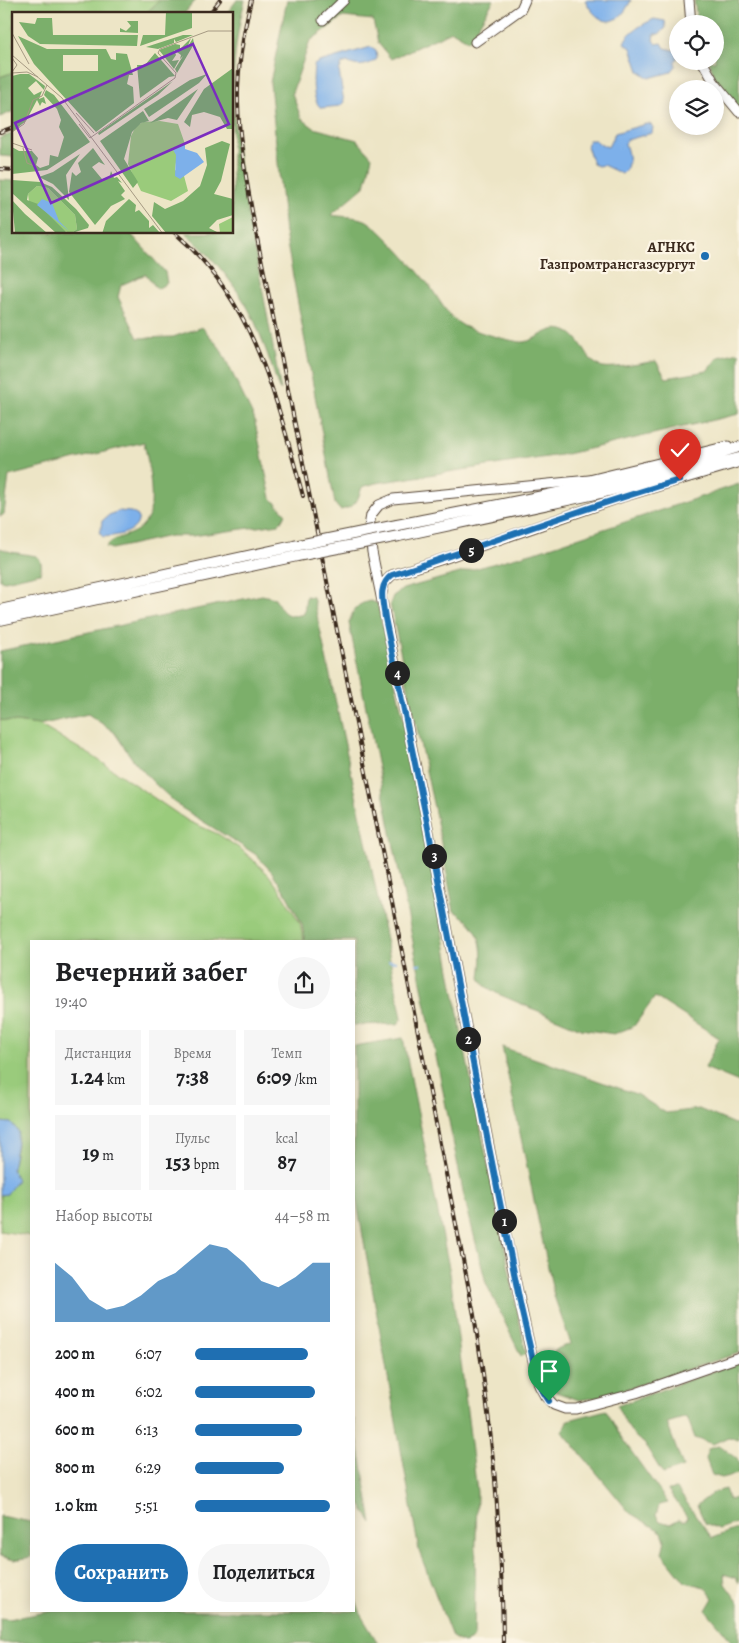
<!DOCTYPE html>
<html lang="ru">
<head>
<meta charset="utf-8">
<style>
	:root { --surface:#fff; --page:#f6f6f6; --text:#202124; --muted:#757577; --accent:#1f6fb2 }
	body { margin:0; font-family:Alegreya,serif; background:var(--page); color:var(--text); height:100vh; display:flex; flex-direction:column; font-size:19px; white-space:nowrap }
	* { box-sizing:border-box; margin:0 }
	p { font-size:16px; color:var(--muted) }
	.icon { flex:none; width:28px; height:28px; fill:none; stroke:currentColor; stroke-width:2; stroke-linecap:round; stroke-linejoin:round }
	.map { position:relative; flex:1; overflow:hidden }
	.drawer { position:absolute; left:30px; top:940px; width:325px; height:672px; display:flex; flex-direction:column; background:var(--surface); border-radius:0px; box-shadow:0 2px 12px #0003 }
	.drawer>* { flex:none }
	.controls { position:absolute; left:669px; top:15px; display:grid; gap:10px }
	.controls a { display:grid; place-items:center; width:55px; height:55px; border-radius:50%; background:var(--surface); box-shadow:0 2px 12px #0003; font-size:25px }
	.pin { position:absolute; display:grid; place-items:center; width:42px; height:42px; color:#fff; margin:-51px -21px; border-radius:50% 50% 50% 0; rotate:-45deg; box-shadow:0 0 5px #0007 }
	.pin .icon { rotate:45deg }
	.km { position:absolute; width:25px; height:25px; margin:-12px; border-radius:50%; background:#222; color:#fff; font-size:14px; line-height:25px; text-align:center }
	.round { display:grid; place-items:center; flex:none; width:52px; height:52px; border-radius:26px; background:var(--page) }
	.overview { display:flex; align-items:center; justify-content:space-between; height:85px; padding:0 25px }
	h1 { font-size:28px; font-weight:700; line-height:38px }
	.stats { display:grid; grid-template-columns:repeat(3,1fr); gap:8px; height:85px; padding:5px 25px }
	.stats div { display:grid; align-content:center; border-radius:0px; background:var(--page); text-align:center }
	.stats b { font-size:21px; font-weight:700 }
	.stats small { font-size:14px; font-weight:400 }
	.stats p { font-size:14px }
	.chart { height:140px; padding:10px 25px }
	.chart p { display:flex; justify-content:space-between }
	.chart svg { width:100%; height:90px; margin-top:5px; fill:var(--accent); opacity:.7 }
	.primary-button { display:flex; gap:10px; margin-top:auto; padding:10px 25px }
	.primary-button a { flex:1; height:58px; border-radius:30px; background:var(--accent); color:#fff; font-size:20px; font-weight:700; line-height:58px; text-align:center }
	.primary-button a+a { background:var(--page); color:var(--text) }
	ul { padding:0 25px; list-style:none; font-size:16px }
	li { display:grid; grid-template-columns:80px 60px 1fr; align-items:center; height:38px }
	li i { height:12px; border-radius:6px; background:var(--accent) }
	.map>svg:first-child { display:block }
</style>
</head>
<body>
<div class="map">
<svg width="739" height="1643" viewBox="0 0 739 1643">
	<rect width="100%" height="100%" fill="#fcf5e5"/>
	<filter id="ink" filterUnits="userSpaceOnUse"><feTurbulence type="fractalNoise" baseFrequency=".02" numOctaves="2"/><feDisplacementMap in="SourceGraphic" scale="10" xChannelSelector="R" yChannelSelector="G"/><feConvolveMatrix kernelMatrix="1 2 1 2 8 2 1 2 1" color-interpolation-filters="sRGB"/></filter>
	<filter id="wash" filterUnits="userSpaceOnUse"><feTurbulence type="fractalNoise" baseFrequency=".0096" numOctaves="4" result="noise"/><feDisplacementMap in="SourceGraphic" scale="20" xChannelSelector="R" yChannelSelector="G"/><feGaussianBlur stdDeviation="1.12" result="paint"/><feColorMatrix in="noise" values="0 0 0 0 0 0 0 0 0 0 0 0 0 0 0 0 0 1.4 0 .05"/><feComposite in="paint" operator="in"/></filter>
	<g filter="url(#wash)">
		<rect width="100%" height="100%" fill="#ede5c6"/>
		<!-- green -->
		<path fill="#9acb7b" stroke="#6a7a4c" d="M0 0H160L145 14H14V72L0 77Z
			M0 720 39 725 94 757 188 821 218 834 242 850 268 874 280 890 300 923 304 941H31V1236L0 1231V1195L7 1194 17 1145 11 1123 0 1122Z"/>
		<!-- forest -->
		<path fill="#7baf6b" stroke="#5b6c44" d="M160 0H196L184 14H145Z
			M237 0H245C222 87 237 155 253 241 263 291 272 341 281 391L279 389C272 366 264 343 254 320 240 290 211 254 185 233L232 232V14H226Z
			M287 0H494L469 41 452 31 391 59 378 43 373 20 343 17 310 41 292 93 301 118 314 128 357 140 372 157 365 186 331 215C341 217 355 216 365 220 379 226 421 274 431 288 440 301 448 317 462 325 470 330 515 343 524 342 537 340 549 326 563 330 585 336 583 362 603 367 614 369 644 363 656 361L666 378 707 371 718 357 739 352V414L567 454 376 483 362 487C357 502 356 507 340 510L335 504 285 233 270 83Z
			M694 0H739V109L720 91 709 61H715V24H698Z
			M14 72V111L0 117V77Z
			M14 133V157L0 156V138Z
			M0 180 14 181V232L127 233 131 234 165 272 167 283 157 289 146 274 121 285 118 297 138 338 173 337 202 327 220 348 254 418 271 498 286 514 279 524 192 536H170L112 549 106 547C113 537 126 537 136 531 143 526 148 520 150 512 154 493 148 461 144 442L9 476 4 514 0 517Z
			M739 484V1082L705 1068 719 1038 655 997 634 1026 614 1034 581 1029 498 994 485 986 480 978C484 947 483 928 454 911L436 817 390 604 393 596 403 589 538 551Z
			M0 548 11 552 37 556C42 561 42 567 40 573L5 581 0 580Z
			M262 595 275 598C282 613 287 619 304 614L306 596 313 597 367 846 402 1018 398 1024 354 1025V941H305L302 924 285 892 272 872 255 854 180 807 153 782 133 760 114 732 88 714 39 725 0 720V651Z
			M370 601 377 603 407 734 463 1041 526 1354 521 1356 486 1283 464 1196 349 623C353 610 356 604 370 601Z
			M403 1038 450 1273 477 1492 474 1636 470 1641 463 1643 452 1637 419 1551 354 1186V1046Z
			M502 1047 636 1094 666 1113 699 1109 739 1126V1353L601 1397 579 1400 556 1392 547 1374 544 1358 559 1348 571 1344 554 1296Z
			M739 1362V1439L728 1437 713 1444 695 1438 687 1417 667 1423 683 1467 663 1474 644 1443C631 1437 623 1418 617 1406Z
			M606 1410 621 1437 668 1503 659 1505 656 1515 660 1521 670 1524 679 1519 684 1521 688 1518 668 1490 677 1489 712 1538 739 1528V1583L736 1578 724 1574 725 1584 739 1603V1643H733L706 1610 713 1598 705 1587 685 1582 662 1553 665 1540 662 1532 630 1513 562 1431 569 1420Z
			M354 1419 372 1523 354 1495Z
			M718 1446 726 1450 739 1461 738 1474 722 1478 712 1475 706 1459 708 1449Z
			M725 1489 729 1500 739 1497V1522L719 1529 705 1523 697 1505 713 1493Z
			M0 1516 31 1522V1557L14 1560 0 1556Z
			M354 1594 362 1617 378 1643H0V1618L9 1619 52 1611H354Z"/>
		<!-- water -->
		<path fill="#7db0ea" stroke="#5c6d84" d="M585 0H631C618 29 599 27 585 0Z
			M654 19 665 21 666 28 659 34H654L653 40 656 44 662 43 665 48 677 51V59L675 61 676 66 671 72 649 78 639 71 631 48 624 43C628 31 644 24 654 19Z
			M371 47 376 50 377 59C369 66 356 68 347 62L342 64 339 71 344 102 340 106 321 108C311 100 313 77 314 65L319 62Z
			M646 124H650L653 127 652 133 627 140 625 144C629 154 631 167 622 174L603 165 598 166 593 164 587 146 589 140H595L600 144 608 147 615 133Z
			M119 511 131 512 138 516C141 533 116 536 103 537L100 534 102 521 109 515Z
			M0 1122 11 1123 19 1132 12 1169 17 1180 7 1194 0 1195Z"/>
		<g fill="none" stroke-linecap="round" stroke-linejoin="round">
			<!-- stream -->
			<path stroke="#7db0ea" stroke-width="2" d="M389 961 396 962
				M417 964H420"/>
		</g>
	</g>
	<g filter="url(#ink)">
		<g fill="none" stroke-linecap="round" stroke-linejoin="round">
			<defs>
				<path id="minor" d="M689 0 691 24
					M323 20 344 0
					M475 42 521 9 525 0
					M702 61 714 82 739 112
					M728 446 589 480 393 499 379 505 371 515 369 527 372 552 426 817 509 1251 530 1348 539 1385 545 1396 554 1405 565 1409H576L636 1393 739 1357
					M382 593 384 583 392 575 443 559 622 497 737 463"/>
				<path id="major" d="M397 525C511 502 627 482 739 447
					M399 536 605 492 739 458
					M0 610 294 546
					M0 620 297 556"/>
			</defs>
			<!-- minor casing -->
			<use href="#minor" stroke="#564637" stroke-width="11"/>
			<!-- major casing -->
			<use href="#major" stroke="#564637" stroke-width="12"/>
			<!-- minor -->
			<use href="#minor" stroke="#fff" stroke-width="9"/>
			<!-- major -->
			<use href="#major" stroke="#fff" stroke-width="10"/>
			<defs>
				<path id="rail" d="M251 0C243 34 237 68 238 103 239 145 248 187 255 228L384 861 474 1315C492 1423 502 1533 503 1643
					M209 14 220 0
					M0 132 14 127
					M0 169 14 170
					M174 232C255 301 276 398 303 496"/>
			</defs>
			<!-- rail casing -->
			<use href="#rail" stroke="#3b2a1e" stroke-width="4"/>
			<!-- rail -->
			<use href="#rail" stroke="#fcf5e5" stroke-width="2" stroke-dasharray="5.5" stroke-linecap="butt"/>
			<defs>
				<path id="major-bridge" d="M294 546 397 525
					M297 556 399 536"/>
			</defs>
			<!-- major-bridge casing -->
			<use href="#major-bridge" stroke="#564637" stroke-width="12" stroke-linecap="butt"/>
			<!-- major-bridge -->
			<use href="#major-bridge" stroke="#fff" stroke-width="10"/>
		</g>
	</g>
	<g fill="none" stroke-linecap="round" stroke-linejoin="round" filter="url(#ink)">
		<defs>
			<path id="route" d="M549 1401 542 1390 537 1377 521 1308 488 1142 426 817 385 618C383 602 377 586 392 575 489 544 583 507 680 480"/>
		</defs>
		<!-- route casing -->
		<use href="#route" stroke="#fff" stroke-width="10"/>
		<!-- route -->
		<use href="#route" stroke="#1f6fb2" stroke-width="6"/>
	</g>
	<!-- markers -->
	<circle fill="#1f6fb2" stroke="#fcf5e5" stroke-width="2" cx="705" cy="256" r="5"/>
	<g text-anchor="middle" stroke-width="4.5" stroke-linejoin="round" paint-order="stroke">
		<!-- poi labels -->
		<g font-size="15" font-weight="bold" fill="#3b2a1e" stroke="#fcf5e5" text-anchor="end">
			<text x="695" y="252">АГНКС<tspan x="695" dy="17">Газпромтрансгазсургут</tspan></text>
		</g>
	</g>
	<!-- overview -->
	<g transform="translate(12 12)">
		<rect width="221" height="221" fill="#ede5c6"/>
		<path d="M148 109 166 112 173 132 160 136 165 142 163 158 172 164 176 179 159 189 129 179 116 152 119 124 124 114 131 110ZM25 174 36 176 63 203 65 217 60 221 51 219 25 193 17 190 16 182ZM221 205V221H208L207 212Z" fill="#9acb7b"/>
		<path d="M154 0H180V16L128 34 131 23H153ZM25 6H40L41 23H126L125 34 28 32 16 24 7 10 23 12ZM115 9H126V21L108 20V16L114 19 119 14ZM171 23H181L164 30 162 27V31L146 37 134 35ZM6 24 35 37H94L99 47 104 48V41L115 42 121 63H117L115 72 121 75 122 91 84 120 22 52ZM51 43H86V59H51ZM179 26 175 36 181 26 182 32 165 61 163 57 171 44 168 47 169 43 162 38 164 43 160 49 167 48 162 57 147 38 163 32 168 33V37ZM143 41 163 64 157 65 128 86 125 53H133ZM221 56V117H215L208 105 192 100 180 103 178 115 172 110 192 77ZM8 62H17L33 74 32 78 24 69 16 76 22 83 30 79 27 87 32 85 34 92 30 90 28 94 25 88 14 109 0 120V64ZM195 62 187 71 137 105 132 97 178 68ZM161 69 146 83 87 123 86 121ZM186 77 165 108 156 106 138 111ZM34 78 42 83 78 130 35 158 0 162V135L7 139H20L26 146 24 153 28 156 37 153 38 143 46 145 52 125 47 115 49 108 45 97 32 83ZM131 99 137 109 129 111 120 120 112 147 126 170 121 176 88 129ZM210 129 218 132 209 169 202 182 221 187V203L205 208 197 216 207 221H154L140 204 142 190 153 197 171 189 188 174 195 153 193 136ZM81 136 93 153 87 150 80 155 90 167H97L99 159 102 166 105 165 110 171 106 169 113 179 109 183 113 187 99 194 83 213 57 180 60 160 64 164 69 160 66 151ZM68 142 54 163 57 188 41 172 27 165 41 160ZM0 168 28 170 40 175 64 197 77 213 76 216 60 221 65 217 63 203 36 176 25 174 16 182 15 188 26 192 55 221H44L0 181ZM117 187 124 193 123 200 127 198 137 209V216L141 213 148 221 90 222 94 209ZM0 188 13 202 35 221H3Z" fill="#7baf6b" fill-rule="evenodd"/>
		<path d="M173 132V137L185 141 192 150 168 167 163 164 164 143 160 136ZM30 187 40 191 47 209 57 219 25 193Z" fill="#7db0ea"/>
		<path fill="none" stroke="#a69a83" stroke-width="1" d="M0 21 17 52M0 43 50 86 151 222M0 60 5 53 0 46M0 61 15 60 26 65M64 101 82 121M67 112 78 126 163 66 164 61 146 41 148 37 196 19H222M0 120 12 112 21 88 30 84 35 73M0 131 20 138M11 136 15 151 25 155"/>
		<path fill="#7b2cbf" fill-opacity="0.15" stroke="#7b2cbf" stroke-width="2.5" d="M181 32 217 112 39 191 3 111Z"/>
		<rect width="221" height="221" fill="none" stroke="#3b2a1e" stroke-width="2.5"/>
	</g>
</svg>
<div class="controls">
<a><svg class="icon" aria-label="locate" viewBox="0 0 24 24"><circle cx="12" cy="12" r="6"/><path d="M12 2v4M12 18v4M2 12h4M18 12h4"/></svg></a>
<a><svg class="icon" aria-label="layers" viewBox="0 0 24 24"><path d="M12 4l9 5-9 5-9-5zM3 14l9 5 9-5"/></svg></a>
</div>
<div class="pin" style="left:549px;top:1401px;background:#1e9e55"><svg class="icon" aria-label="arrive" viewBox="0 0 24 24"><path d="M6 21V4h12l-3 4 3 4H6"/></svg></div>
<div class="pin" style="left:680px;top:480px;background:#d93025"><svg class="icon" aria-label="check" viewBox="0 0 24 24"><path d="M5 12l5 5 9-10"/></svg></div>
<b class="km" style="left:504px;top:1221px">1</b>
<b class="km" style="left:468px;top:1039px">2</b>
<b class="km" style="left:434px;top:856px">3</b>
<b class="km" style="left:397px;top:673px">4</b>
<b class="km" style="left:471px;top:550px">5</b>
<section class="drawer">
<div class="overview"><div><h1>Вечерний забег</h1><p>19:40</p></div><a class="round"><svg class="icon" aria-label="share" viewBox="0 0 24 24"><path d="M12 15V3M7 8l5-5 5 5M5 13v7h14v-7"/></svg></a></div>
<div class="stats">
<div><p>Дистанция</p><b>1.24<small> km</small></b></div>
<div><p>Время</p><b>7:38</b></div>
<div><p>Темп</p><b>6:09<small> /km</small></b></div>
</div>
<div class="stats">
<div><b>19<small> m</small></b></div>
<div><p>Пульс</p><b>153<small> bpm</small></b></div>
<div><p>kcal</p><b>87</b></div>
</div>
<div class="chart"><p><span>Набор высоты</span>44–58 m</p>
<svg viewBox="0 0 160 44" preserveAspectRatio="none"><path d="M0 44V15L10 22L20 33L30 38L40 36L50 31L60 24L70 20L80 13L90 6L100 8L110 15L120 24L130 27L140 22L150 15L160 15V44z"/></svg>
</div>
<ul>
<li><b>200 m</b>6:07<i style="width:84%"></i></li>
<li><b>400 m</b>6:02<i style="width:89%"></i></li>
<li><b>600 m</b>6:13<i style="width:79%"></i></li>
<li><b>800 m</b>6:29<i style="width:66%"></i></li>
<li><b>1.0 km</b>5:51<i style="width:100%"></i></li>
</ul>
<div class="primary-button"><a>Сохранить</a><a>Поделиться</a></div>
</section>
</div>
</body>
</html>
